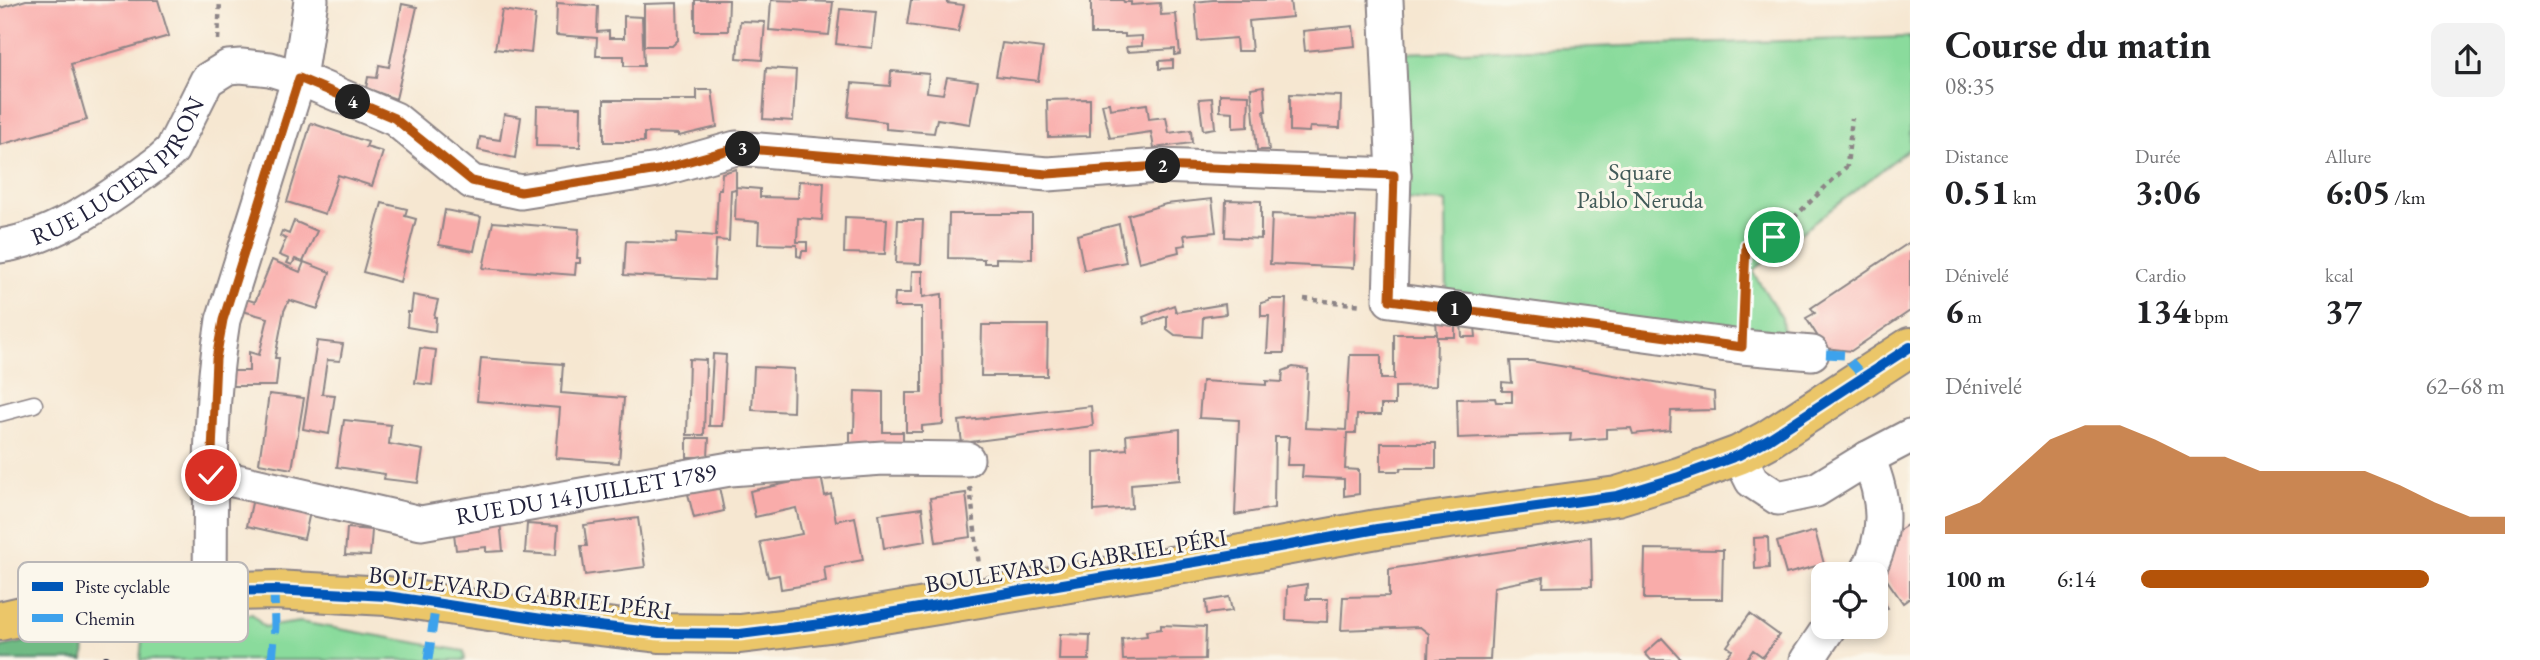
<!DOCTYPE html>
<html lang="fr">
<head>
<meta charset="utf-8">
<style>
	:root { --surface:#fff; --page:#f2f2f2; --text:#202124; --muted:#757577; --accent:#b45309 }
	body { margin:0; font-family:"EB Garamond",serif; background:var(--page); color:var(--text); height:100vh; display:flex; flex-direction:column; font-size:26px; white-space:nowrap }
	* { box-sizing:border-box; margin:0 }
	p { font-size:23px; color:var(--muted) }
	.icon { flex:none; width:38px; height:38px; fill:none; stroke:currentColor; stroke-width:2; stroke-linecap:round; stroke-linejoin:round }
	.map { position:relative; flex:1; overflow:hidden }
	.sheet { display:flex; flex-direction:column; background:var(--surface); width:630px }
	.sheet>* { flex:none }
	.controls { position:absolute; left:1811px; top:562px; display:grid; gap:14px }
	.controls a { display:grid; place-items:center; width:77px; height:77px; border-radius:14px; background:var(--surface); box-shadow:0 4px 10px #0003; font-size:35px }
	.pin { position:absolute; display:grid; place-items:center; width:60px; height:60px; color:#fff; margin:-30px; border:4px solid #fff; border-radius:50%; box-shadow:0 2px 7px #0007 }
	.km { position:absolute; width:35px; height:35px; margin:-18px; border-radius:50%; background:#222; color:#fff; font-size:19px; line-height:35px; text-align:center }
	.round { display:grid; place-items:center; flex:none; width:74px; height:74px; border-radius:14px; background:var(--page) }
	.overview { display:flex; align-items:center; justify-content:space-between; height:119px; padding:0 35px }
	h1 { font-size:38px; font-weight:700; line-height:52px }
	.figures { display:grid; grid-template-columns:repeat(3,1fr); gap:10px; height:119px; padding:7px 35px }
	.figures div { display:grid; align-content:center }
	.figures b { font-size:35px; font-weight:700 }
	.figures small { font-size:19px; font-weight:400 }
	.figures p { font-size:19px }
	.chart { height:196px; padding:14px 35px }
	.chart p { display:flex; justify-content:space-between }
	.chart svg { width:100%; height:126px; margin-top:7px; fill:var(--accent); opacity:.7 }
	ul { padding:0 35px; list-style:none; font-size:23px }
	li { display:grid; grid-template-columns:112px 84px 1fr; align-items:center; height:52px }
	li i { height:18px; border-radius:9px; background:var(--accent) }
	main { display:flex; flex:1; min-height:0 }
	.map>svg:first-child { display:block }
</style>
</head>
<body>
<main>
<div class="map">
<svg width="1910" height="660" viewBox="0 0 1910 660">
	<rect width="100%" height="100%" fill="#fbf7ec"/>
	<filter id="ink" filterUnits="userSpaceOnUse"><feTurbulence type="fractalNoise" baseFrequency=".0143" numOctaves="2"/><feDisplacementMap in="SourceGraphic" scale="14" xChannelSelector="R" yChannelSelector="G"/><feConvolveMatrix kernelMatrix="1 2 1 2 8 2 1 2 1" color-interpolation-filters="sRGB"/></filter>
	<filter id="wash" filterUnits="userSpaceOnUse"><feTurbulence type="fractalNoise" baseFrequency=".00686" numOctaves="4" result="noise"/><feDisplacementMap in="SourceGraphic" scale="28" xChannelSelector="R" yChannelSelector="G"/><feGaussianBlur stdDeviation="1.57" result="paint"/><feColorMatrix in="noise" values="0 0 0 0 0 0 0 0 0 0 0 0 0 0 0 0 0 1.4 0 .05"/><feComposite in="paint" operator="in"/></filter>
	<g filter="url(#wash)">
		<rect width="100%" height="100%" fill="#f6e7d1"/>
		<!-- green -->
		<path fill="#8adb9c" stroke="#567e6c" stroke-width="2" d="M1910 37V148L1752 271 1782 318 1784 346 1447 303 1446 202 1402 199 1399 53Z
			M252 614 264 627 300 622 464 651 465 660H140L144 621Z"/>
		<!-- forest -->
		<path fill="#6fbb84" stroke="#486e60" stroke-width="2" d="M86 629 84 660H0V647Z"/>
		<g id="blocks">
			<!-- building -->
			<path fill="#f9acaa" d="M26 0H158L169 36 71 64 87 120 0 145V8Z
				M695 0H729L728 31H695Z
				M771 0 833 2 829 35 769 30Z
				M911 0H947V3L964 5 958 32 907 25Z
				M1091 0H1123L1124 2H1131V5L1160 3 1161 15 1176 14 1180 54 1175 55V49L1127 52 1126 47 1142 46V36L1125 37V34H1091Z
				M1213 0H1290L1292 17 1249 21 1252 51H1237L1236 38 1198 41 1195 2Z
				M557 3 598 6 597 32 609 31V38H624V16L642 17 644 66H624V56H596L597 38 556 35Z
				M677 3 678 40 672 46H644V4Z
				M402 4 417 7 396 99 366 88 368 77 377 78 379 65 389 67Z
				M840 9 876 12 872 48 836 44Z
				M502 10 535 15 531 53 495 49Z
				M740 21 765 22 762 60 737 58Z
				M1353 26 1355 46 1305 51 1303 31Z
				M1002 43 1043 48 1038 81 996 76Z
				M1173 60V68L1159 69V61Z
				M766 68 796 70 793 121 763 119Z
				M891 71 929 74 927 92 943 94 947 77 978 81 970 124 937 119 934 133 886 129V122L848 117 852 83 890 86Z
				M1264 86 1266 111H1264L1269 150H1257L1251 88Z
				M697 90H712L717 127 679 136V134L644 133V142H604V100H697Z
				M1220 94 1249 95 1248 127 1233 128V112L1220 111Z
				M1290 94 1341 96 1340 128 1310 127 1309 132 1290 131Z
				M1212 98 1215 128 1203 130 1199 99Z
				M1090 99V136L1048 137 1047 100Z
				M1109 103 1110 109 1147 104 1149 119 1166 117 1169 133 1191 130 1192 143 1154 148 1151 132 1110 138 1102 104Z
				M537 106 581 107 580 147 536 146Z
				M504 114 521 117 515 158 478 150 480 137 500 140Z
				M311 123 368 142 366 147 383 152 372 186 338 175 325 214 287 202Z
				M736 169V187L760 189V197L798 198 799 181 824 182 822 220 798 218 797 242H807V251H802L801 257 797 256V245L758 244 759 222 735 220 736 189 731 190 729 241 716 240 714 280 624 275 626 241 676 243 677 233 716 236 718 189H721L722 173Z
				M1212 199 1216 232 1184 235 1186 245 1178 246 1179 252 1139 262 1128 215 1166 204Z
				M1226 200 1261 201V239L1225 237Z
				M382 203 407 209 405 216 416 219 400 282 363 272Z
				M445 210 481 217 474 251 439 245Z
				M949 214H1032V259L996 258V263H984V259L948 258Z
				M1272 214 1356 217 1354 268 1270 264Z
				M845 217 887 219 885 254 844 253Z
				M898 220H923L921 264 896 263Z
				M294 221 317 231 303 262 295 259 292 265 287 263 289 259 279 255 286 239 280 236 282 231 289 234Z
				M493 222 579 229 577 258H580V263H576L575 275 483 268Z
				M1119 224 1126 262 1084 270 1077 235Z
				M1910 242V311L1851 351 1825 348 1806 318 1815 313 1811 308Z
				M272 260 300 272 304 262 330 272 318 309 289 300 284 311 275 358H279L276 386H232V371H249V352L259 355 268 318 239 310 240 297 255 302Z
				M912 271H923V297L942 294 943 424 922 426V432H906V393H922V307H894L895 293H911Z
				M413 295 438 300 434 317H436L435 332 407 327 408 312H411Z
				M1269 299H1286L1284 353H1267L1269 316H1261V303L1269 301Z
				M1225 304 1226 314 1203 317 1202 337 1175 335 1167 329V316L1145 324 1143 317 1174 305 1176 312Z
				M1436 318 1455 322V337H1437Z
				M1461 324 1475 327 1476 337H1462Z
				M982 325H1048L1047 376H981Z
				M1394 334H1437L1436 386 1395 387V405H1381V415H1357L1356 433H1347L1345 469 1359 470V494L1344 496V479L1302 477 1303 465H1287L1289 437H1275L1274 508 1235 515 1239 420 1199 418 1202 381 1266 385V381L1282 382 1283 371 1293 367 1308 369 1305 428 1346 430 1350 355H1381V379H1394Z
				M317 341 343 344 340 361 327 360 322 394 335 395 329 434 303 429Z
				M420 348 436 350 432 385 415 383Z
				M713 354 726 355 722 426H709Z
				M481 358 563 364 561 393 624 398 619 463 556 458 560 408 477 401Z
				M689 359 706 360 704 435H687Z
				M1510 361H1531L1714 392 1715 410 1671 411 1670 430 1633 434 1631 428 1606 429V438L1570 441 1571 434 1458 438 1457 399 1495 398 1496 402H1512V391H1502V382L1512 383Z
				M754 367 794 369 793 412 752 410Z
				M855 391 883 392V432H903V444L850 445V432H854Z
				M269 394 304 398 292 469 259 463Z
				M1091 406 1093 426 962 443 959 421Z
				M344 420 391 425 389 444 423 450 418 483 384 479 385 474 337 467Z
				M1180 429V480L1131 484 1132 508 1094 511V452L1127 449 1126 435Z
				M687 438H709L708 457H687Z
				M1381 443H1436V468H1401L1400 471H1381Z
				M821 476 825 496 831 494 836 521 855 517 863 560 824 567 826 582 781 589 779 575 768 577 760 542 802 534 796 508 755 517 750 491Z
				M718 482 724 511 694 518 687 490Z
				M966 493 971 537 936 542 930 498Z
				M253 498 310 512 304 539 247 526Z
				M922 508 926 541 884 548 879 514Z
				M638 518 645 567 585 575 581 546H587L584 525Z
				M500 520 503 551 486 552V547L456 550 453 525Z
				M1910 523V598L1903 603 1880 570 1892 539 1897 536 1895 533Z
				M527 524 558 526 556 555 525 553Z
				M347 528 372 530 370 556 345 555Z
				M1815 531 1824 564 1786 574 1777 542Z
				M1591 537 1592 586 1543 587 1544 577 1494 587 1490 660H1428L1429 634 1420 627 1341 630 1343 597 1389 596V569Z
				M1768 537 1769 568 1755 569 1754 538Z
				M1645 549 1723 550 1722 599H1644Z
				M1307 584 1306 599H1328L1327 622 1286 620 1287 587Z
				M1876 590 1888 608 1876 616Z
				M1229 597 1232 611 1207 614 1206 601Z
				M1750 614 1779 635 1763 657 1753 650 1746 660H1724L1732 650 1727 646Z
				M1161 625 1206 627 1205 659 1123 660 1122 639 1147 636 1146 631 1161 629Z
				M1060 634 1090 635 1089 660H1059Z
				M1662 638 1682 660H1651L1645 653Z"/>
		</g>
	</g>
	<g filter="url(#ink)">
		<use href="#blocks" fill-opacity="0" stroke="#8c8486" stroke-width="2"/>
		<g fill="none" stroke-linecap="round" stroke-linejoin="round">
			<defs>
				<path id="service" d="M0 413 34 404"/>
				<g id="minor">
					<path d="M1386 0 1394 175 1390 300 1742 347 1812 353"/>
					<path id="s1" d="M0 246C57 238 116 194 161 160L172 150 207 80 228 67 241 66 270 69 299 78 395 119 472 182 521 192 658 170 736 148 1048 174 1159 166 1394 175"/>
					<path d="M1739 455 1752 481 1778 498 1816 490 1868 458 1910 436"/>
					<path id="s2" d="M211 475 421 523 730 469 883 458 967 459"/>
					<path d="M1866 574C1889 534 1885 498 1868 458"/>
					<path d="M210 591C211 500 208 410 223 320L299 78 311 0"/>
					<path d="M1807 660 1830 626"/>
				</g>
				<path id="primary" d="M0 621 74 604 117 598 161 593 274 590 387 596 556 621 659 633 740 634 829 623 1225 557 1377 529 1617 496 1679 477 1739 455 1767 440 1910 347"/>
			</defs>
			<!-- service casing -->
			<use href="#service" stroke="#8c8486" stroke-width="19"/>
			<!-- minor casing -->
			<use href="#minor" stroke="#8c8486" stroke-width="37"/>
			<!-- primary casing -->
			<use href="#primary" stroke="#8c8486" stroke-width="42"/>
			<!-- path -->
			<path stroke="#8c8486" stroke-width="4.5" stroke-dasharray="5 5" stroke-linecap="butt" d="M218 40 220 0
				M1304 299 1363 305
				M1743 318 1746 245 1774 237 1847 166 1852 118
				M970 487 979 566"/>
			<!-- service -->
			<use href="#service" stroke="#fff" stroke-width="16"/>
			<!-- minor -->
			<use href="#minor" stroke="#fff" stroke-width="33"/>
			<!-- primary -->
			<use href="#primary" stroke="#ebc669" stroke-width="38"/>
			<defs>
				<path id="rail" d="M106 660V659"/>
			</defs>
			<!-- rail casing -->
			<use href="#rail" stroke="#22223b" stroke-width="8"/>
			<!-- rail -->
			<use href="#rail" stroke="#fbf7ec" stroke-width="5" stroke-dasharray="16" stroke-linecap="butt"/>
			<!-- quiet -->
			<path stroke="#3ea2ec" stroke-width="9" stroke-dasharray="18 9" stroke-linecap="butt" d="M1826 354 1844 355 1865 378
				M272 660 275 627 274 590
				M428 660 436 602"/>
			<defs>
				<path id="cycleway" d="M210 591 274 590 387 596 556 621 659 633 740 634 829 623 1225 557 1377 529 1617 496 1679 477 1739 455 1767 440 1910 347"/>
			</defs>
			<!-- cycleway casing -->
			<use href="#cycleway" stroke="#fbf7ec" stroke-width="15"/>
			<!-- cycleway -->
			<use href="#cycleway" stroke="#0057b8" stroke-width="10"/>
		</g>
	</g>
	<g fill="none" stroke-linecap="round" stroke-linejoin="round" filter="url(#ink)">
		<defs>
			<path id="route" d="M211 475 216 359 223 320 299 78 394 118 472 181 521 192 658 170 736 148 1048 174 1159 166 1394 175 1390 300 1742 347 1746 245 1774 237"/>
		</defs>
		<!-- route casing -->
		<use href="#route" stroke="#fff" stroke-width="14"/>
		<!-- route -->
		<use href="#route" stroke="#b45309" stroke-width="9"/>
	</g>
	<g text-anchor="middle" stroke-width="6" stroke-linejoin="round" paint-order="stroke">
		<!-- street labels -->
		<g font-size="24" fill="#22223b" stroke="#fbf7ec">
			<text dy="8" stroke="none"><textPath href="#s1" startOffset="145">RUE LUCIEN PIRON</textPath></text>
			<text dy="8" stroke="none"><textPath href="#s2" startOffset="383">RUE DU 14 JUILLET 1789</textPath></text>
			<text transform="translate(1076 561) rotate(-9)" y="8">BOULEVARD GABRIEL PÉRI</text>
			<text transform="translate(520 593) rotate(7)" y="8">BOULEVARD GABRIEL PÉRI</text>
		</g>
		<!-- park labels -->
		<g font-size="24" fill="#415a58" stroke="#fbf7ec">
			<text x="1640" y="180">Square<tspan x="1640" dy="28">Pablo Neruda</tspan></text>
		</g>
	</g>
	<!-- legend -->
	<rect x="18" y="562" width="230" height="80" rx="10" fill="#fbf7ec" stroke="#bab7b7" stroke-width="2"/>
	<rect x="32" y="582" width="31" height="9" fill="#0057b8"/>
	<rect x="32" y="614" width="31" height="8" fill="#3ea2ec"/>
	<g font-size="19" fill="#22223b">
		<text x="75" y="593">Piste cyclable</text>
		<text x="75" y="625">Chemin</text>
	</g>
</svg>
<div class="controls">
<a><svg class="icon" aria-label="locate" viewBox="0 0 24 24"><circle cx="12" cy="12" r="6"/><path d="M12 2v4M12 18v4M2 12h4M18 12h4"/></svg></a>
</div>
<div class="pin" style="left:1774px;top:237px;background:#1e9e55"><svg class="icon" aria-label="arrive" viewBox="0 0 24 24"><path d="M6 21V4h12l-3 4 3 4H6"/></svg></div>
<div class="pin" style="left:211px;top:475px;background:#d93025"><svg class="icon" aria-label="check" viewBox="0 0 24 24"><path d="M5 12l5 5 9-10"/></svg></div>
<b class="km" style="left:1455px;top:309px">1</b>
<b class="km" style="left:1163px;top:166px">2</b>
<b class="km" style="left:743px;top:149px">3</b>
<b class="km" style="left:353px;top:102px">4</b>
</div>
<section class="sheet">
<div class="overview"><div><h1>Course du matin</h1><p>08:35</p></div><a class="round"><svg class="icon" aria-label="share" viewBox="0 0 24 24"><path d="M12 15V3M7 8l5-5 5 5M5 13v7h14v-7"/></svg></a></div>
<div class="figures">
<div><p>Distance</p><b>0.51<small> km</small></b></div>
<div><p>Durée</p><b>3:06</b></div>
<div><p>Allure</p><b>6:05<small> /km</small></b></div>
</div>
<div class="figures">
<div><p>Dénivelé</p><b>6<small> m</small></b></div>
<div><p>Cardio</p><b>134<small> bpm</small></b></div>
<div><p>kcal</p><b>37</b></div>
</div>
<div class="chart"><p><span>Dénivelé</span>62–68 m</p>
<svg viewBox="0 0 160 44" preserveAspectRatio="none"><path d="M0 44V38L10 33L20 22L30 11L40 6L50 6L60 11L70 17L80 17L90 22L100 22L110 22L120 22L130 27L140 33L150 38L160 38V44z"/></svg>
</div>
<ul>
<li><b>100 m</b>6:14<i style="width:79%"></i></li>
</ul>
</section>
</main>
</body>
</html>
